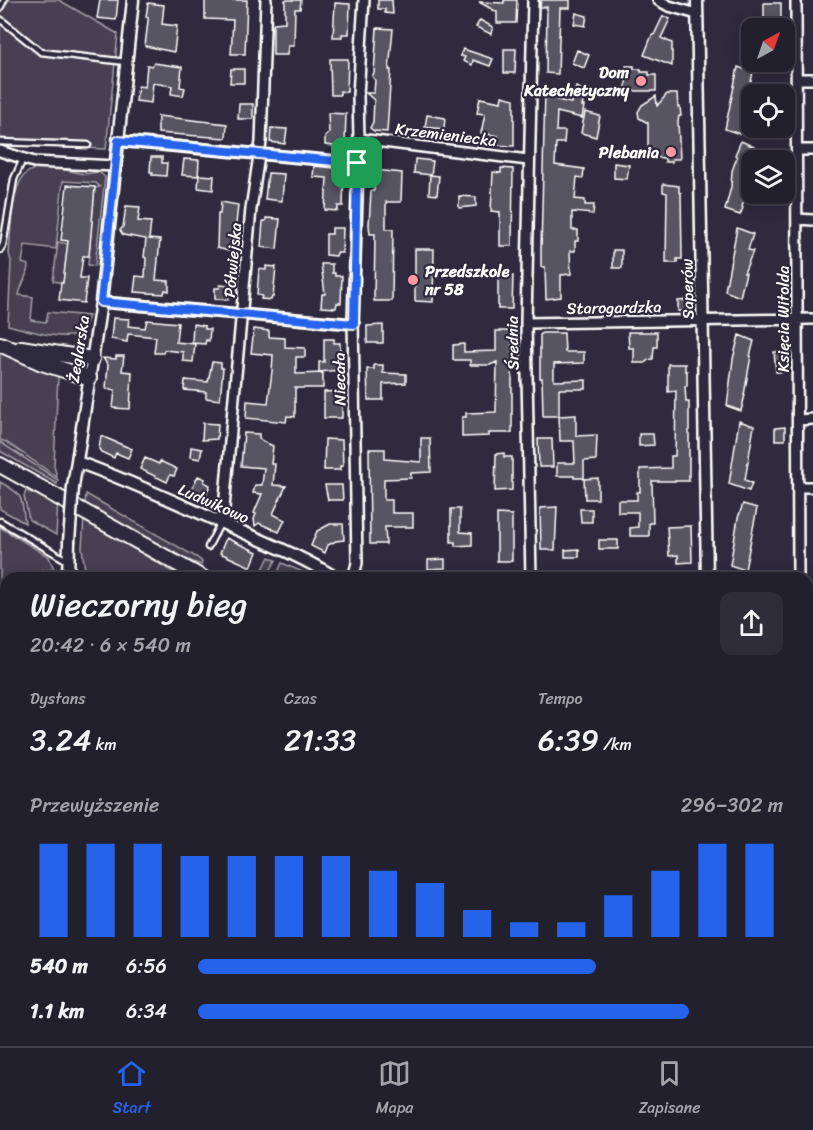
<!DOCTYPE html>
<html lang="pl">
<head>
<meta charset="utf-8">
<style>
	:root { --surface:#23202e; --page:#2f2d3a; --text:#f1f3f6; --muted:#a3a3aa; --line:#403e4a; --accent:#2563eb }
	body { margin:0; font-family:Sriracha,sans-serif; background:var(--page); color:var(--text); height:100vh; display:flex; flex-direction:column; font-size:22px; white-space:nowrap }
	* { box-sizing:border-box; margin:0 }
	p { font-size:20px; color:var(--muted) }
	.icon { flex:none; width:33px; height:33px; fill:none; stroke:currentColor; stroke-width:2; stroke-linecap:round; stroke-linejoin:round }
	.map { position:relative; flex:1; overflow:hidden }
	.sheet { position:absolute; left:0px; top:572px; width:813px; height:476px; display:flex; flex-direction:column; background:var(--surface); border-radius:18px 18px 0 0; box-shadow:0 3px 15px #0003,0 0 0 2px var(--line) }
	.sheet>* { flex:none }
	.needle { width:39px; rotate:40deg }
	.fabs { position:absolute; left:741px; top:18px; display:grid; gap:12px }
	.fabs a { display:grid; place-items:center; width:54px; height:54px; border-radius:12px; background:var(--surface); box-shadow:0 3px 15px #0003,0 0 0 2px var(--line); font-size:30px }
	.pin { position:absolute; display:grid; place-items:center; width:51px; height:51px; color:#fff; margin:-26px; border-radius:12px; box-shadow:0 3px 9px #0006 }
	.round { display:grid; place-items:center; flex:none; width:63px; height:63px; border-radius:12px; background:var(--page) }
	.overview { display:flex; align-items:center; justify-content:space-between; height:102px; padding:0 30px }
	h1 { font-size:33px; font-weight:600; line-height:45px }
	.stats { display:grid; grid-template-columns:repeat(3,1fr); gap:9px; height:102px; padding:6px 30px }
	.stats div { display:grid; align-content:center }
	.stats b { font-size:30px; font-weight:600 }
	.stats small { font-size:16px; font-weight:400 }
	.stats p { font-size:16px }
	.chart { height:168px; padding:12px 30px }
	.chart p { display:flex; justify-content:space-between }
	.chart svg { width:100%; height:108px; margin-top:6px; stroke:var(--accent); stroke-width:6 }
	ul { padding:0 30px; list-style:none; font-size:20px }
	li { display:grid; grid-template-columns:96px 72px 1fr; align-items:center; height:45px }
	li i { height:15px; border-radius:8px; background:var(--accent) }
	.menu { display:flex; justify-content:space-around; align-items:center; height:84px; border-top:2px solid var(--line); background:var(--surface); font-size:16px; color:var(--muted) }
	.menu a { display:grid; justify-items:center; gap:3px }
	.menu .current { color:var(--accent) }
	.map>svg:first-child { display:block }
</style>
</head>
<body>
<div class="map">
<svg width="813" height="1046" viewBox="0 0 813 1046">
	<rect width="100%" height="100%" fill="#2f2a3d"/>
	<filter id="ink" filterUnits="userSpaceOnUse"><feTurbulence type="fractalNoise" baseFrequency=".0167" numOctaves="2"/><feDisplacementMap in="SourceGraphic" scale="12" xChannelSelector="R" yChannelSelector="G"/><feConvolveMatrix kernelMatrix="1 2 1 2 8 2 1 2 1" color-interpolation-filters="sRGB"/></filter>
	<g filter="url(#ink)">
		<!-- green -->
		<path fill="#464152" stroke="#a2a0a8" stroke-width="1.5" d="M0 0H59L118 34 106 149 0 145Z
			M41 168H56L84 174 99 172 105 177 95 266 88 265 95 188 100 187 96 183 63 181 56 249 25 245 22 263 28 265C28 276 21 284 19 295L33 297 31 320 46 322 48 312 89 316 83 331C71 344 24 329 8 325L11 261 9 254C11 234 10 184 28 172 32 169 37 169 41 168Z
			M58 242 68 244 63 283 53 281Z
			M0 352 50 369 58 376 54 466 57 477 6 442 0 440Z
			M0 442 58 480 57 484 0 451Z
			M0 482C24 495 21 495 25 523L0 509Z
			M26 491 58 502 56 535 29 520 24 496Z
			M86 494 198 558 202 562 201 565 175 555 85 504Z
			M84 518 181 577H86L82 548Z
			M0 527 49 557 54 569 48 570V573L54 575V577L6 578V711L4 712 6 776V1041H40L41 1046H0Z
			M269 557 276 560 269 573 276 576 282 563 314 577 264 578 260 575Z
			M813 903V950L807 943V909Z
			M126 1041H157L156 1046H134V1044L120 1046 119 1042Z"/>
		<!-- building -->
		<path fill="#595564" stroke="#fff" stroke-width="1.5" d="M100 0H118L116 20 97 18Z
			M205 0H247L245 54H231L233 20 205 19Z
			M285 0H301L300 9H295L294 46H288L287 55H273V26L274 23 285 22Z
			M378 0H392L393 14 385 13V9H378Z
			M504 0H517L516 23H497V12L479 2 504 3Z
			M541 0H570V8H560L558 74 546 73 547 7H540Z
			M148 3 164 5 162 24 177 26 174 52 145 46 148 21V17H146Z
			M335 3 350 4 349 34H342V37H333Z
			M764 3H781V28H764Z
			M576 13 587 16 585 26 574 24Z
			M663 16 670 19 661 38 672 43V66L644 55 652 35H654Z
			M480 20 493 27 491 34 476 27Z
			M377 28 393 29 389 70H391L387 132 374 131 370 128 373 122 374 100 366 93H374L375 80 372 76 374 73Z
			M463 49 493 59 490 66 473 60 472 65 463 61 465 57 460 56Z
			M504 49H516L515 73H504Z
			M577 50 589 55 584 68 572 63Z
			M330 59H348L347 92 340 91V95H331Z
			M153 63 182 67 180 87 185 88 183 96 171 94 172 86 153 83 151 103 136 101 138 86 145 87 147 65 152 66Z
			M626 66H634V69H641V72H649V75H656V91H626Z
			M738 67 753 72 740 134 725 129Z
			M231 69H244V83H230Z
			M576 87 586 91 582 106H584L582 118 557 112 556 131H565L564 143H556L555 165 584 169 583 178 577 177 575 199 585 200V205H594L593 214 572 212V230H578V241H575V251H570L571 274 561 275V297L546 299 545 267H541V249L545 91H558L557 100 571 103Z
			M667 94H677L678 107H680L681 116H679L678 122 680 159H672V162H665V158L648 157V123L639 118 638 112 642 105 656 96 657 106Z
			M502 96 514 99V146L490 145V141L498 140V136L481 133 485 114 477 113 480 98 501 102Z
			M239 104H253V119H238Z
			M585 112 600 116 596 137 581 133Z
			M328 113 346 114 345 143H343V147L325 145V137L329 133Z
			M427 115 445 118 444 129 425 127Z
			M158 116 227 124 226 138 158 133Z
			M271 128 287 129 285 144 270 142Z
			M741 141 754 147 746 168 749 169 746 176 748 177 742 199 744 200 742 207 743 208 740 215 725 210 731 187 732 171 737 157 735 155Z
			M151 157H162V163H167L166 176 152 175 153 172H150Z
			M184 159 199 160 198 176 182 175Z
			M415 159 433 161 431 175 414 173Z
			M614 163 629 165 627 179 614 178Z
			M314 166 344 169 343 206H338V211L325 210 327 178 313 177Z
			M501 168 513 169 512 246H500V212L491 211 493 172 501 173Z
			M376 170 402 173 401 202H386V229H393L392 301H374L375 234H370L369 225 371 191H374Z
			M268 173 284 174 282 201 265 199Z
			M199 175 214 176 213 190 198 188Z
			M430 175 439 176 437 195 429 194Z
			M663 184 679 186V192L681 193 682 259H677V263H666L667 193 663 192Z
			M67 185 95 187 89 256H83L80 278H87L84 303 59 300 61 283H63L68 241 61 240Z
			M459 196 476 197V206L459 208Z
			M221 202 238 205 233 252 217 248 218 214H220Z
			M126 206 140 207 138 221 151 222 149 239 160 240 156 280 169 281V291L165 290 164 294 134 292 136 276 145 277 146 258 144 257 146 239 123 235 120 230 123 227Z
			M266 218 280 219 277 249 261 247 263 221H266Z
			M332 228H343L342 253H337L336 256 326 255V234H332Z
			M737 228 753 234 748 250 753 251 744 273H746L740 297 725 291Z
			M415 249H434L433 302 415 301Z
			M613 250H622V268H613Z
			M321 264H332V273H335V276H342L341 303H337L336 308 321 307 322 294H325Z
			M266 266 276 267 273 297H272L271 300 261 299 262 296 257 295 259 269 266 270Z
			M498 276H513L512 309H498Z
			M220 285 230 286 228 300 215 299V288H219Z
			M688 300V311H678V301Z
			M113 318 129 319 128 326 145 328 147 320 178 323 176 342 195 344 193 362 183 361V352L164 350 163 353H154L156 337 128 334 127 342 111 339Z
			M193 324 205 326V329H210L209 341 206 340 205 344 192 343Z
			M383 325V343H367V326Z
			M254 329 269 331V337L285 338V347L305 348V357H296V374L323 373V388H295V417L287 416 286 422 246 418 247 401 268 403 272 371 273 355 251 353Z
			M496 331H512V433H489V436L462 437V417H466V413L496 412 497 362 490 365H470V360H453V345L464 344V352L496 351Z
			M628 332H657V347H654L653 359 648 360 645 363H634V348H629Z
			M542 333H564L565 352H584V363L554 364V381L586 380V389H559V416H543L542 378H540V335Z
			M739 335 754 341 750 356H751L744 395H745L741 411 727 406 733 359Z
			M324 339H334V343H340V370L319 372V362H324Z
			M774 352H783V372H776Z
			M116 356H124L122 371 132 372 130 409 113 408 115 390 106 388 108 365 103 358 116 359Z
			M212 362 221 363V368H223L220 400 206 398V392L184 390 185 380 208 382Z
			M668 364H685V371H687V386H685L686 402H689V481H652L653 523H649V536H630V528L638 527V512H618V500H637V492H640V469L671 468V456H675L676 391 668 392Z
			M374 365H383V373L406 374V383L383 384V400H368L367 369H374Z
			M342 391V418H324V392Z
			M576 415V436L597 435 596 460 584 461V478H574V476H557V463H575L574 441H560L559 416Z
			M739 421 754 426 745 480 752 483 749 491 729 484Z
			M203 423 218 424 217 439 202 440Z
			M785 427V440H775V428Z
			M244 433 259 434V438L262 441 273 446 271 464H275L273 485 286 486 273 514 285 520 279 532 259 523 255 526 254 519 256 514 254 513 262 494 253 493 255 485H262L264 468 241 466Z
			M639 434H653L654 445 639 446Z
			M101 436 132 449 128 458 116 453 114 458 101 452 99 449Z
			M421 438H430L431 472 411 473V478L384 479V500H392V513H413V527H385L386 544H370L369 449H385V459L421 462Z
			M325 439 342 440 343 466H340V470H324Z
			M538 439H552L553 467H539Z
			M191 447 202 449 200 459 190 457Z
			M504 453V457H512V490L495 491 496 454Z
			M145 458 159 464 160 461 177 469 174 476 170 475 167 482 140 469Z
			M198 476 205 479 204 482 210 485 204 499 190 492Z
			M598 478V499H585L584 479Z
			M325 485H342L343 500H328Z
			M743 504 757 508 745 570 730 565 738 518Z
			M557 507 555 550H541L540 508Z
			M451 509H460V532L472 533V545L455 546V542H451Z
			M580 509H592V522H581Z
			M497 514 512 515V561H497Z
			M330 524H343L344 540 336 541 328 545 325 553 311 546 317 531Z
			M691 526 692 562 678 563V555L669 556 667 527Z
			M226 538 257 552 251 567 220 553Z
			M599 540H618V549H599Z
			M579 549V557H565V550Z
			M445 559V568L428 569V560Z"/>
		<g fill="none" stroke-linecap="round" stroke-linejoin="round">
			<defs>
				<path id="service" d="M0 8 4 0
					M0 19 41 52 126 62
					M0 142 88 145
					M0 250 3 245 14 179 23 159
					M0 521 68 561
					M208 547 221 522
					M33 578 43 574
					M0 589 6 587
					M0 625 6 643
					M0 672 6 670
					M0 700 6 698
					M234 1041 236 1046
					M299 1041 302 1046
					M430 1041 432 1046
					M754 1041 759 1046
					M162 1046 164 1041
					M529 1046 534 1041"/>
				<path id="minor" d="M658 0 669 6 697 14
					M796 0 798 578
					M797 79H813
					M359 139 528 160
					M118 141 357 163
					M797 150H813
					M0 151 34 162 115 166
					M797 219 813 220
					M101 302 354 324
					M526 323 813 319
					M798 420 813 419
					M798 487H813
					M221 522 224 508 251 209 261 142 266 0
					M353 578 357 563 353 319 359 139 358 95 364 0
					M531 578 526 323 533 0
					M807 647H813
					M807 784H813"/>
				<path id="tertiary" d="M697 0 707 578
					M77 462C129 480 179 504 229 526 265 542 303 557 336 578
					M73 487 101 302 133 0
					M68 578 69 542
					M807 883H813
					M110 1041 111 1046"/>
				<path id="primary" d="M0 344 42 363 89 378
					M21 348 92 359
					M0 465 203 578
					M807 993 813 998
					M807 1018 813 1022"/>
			</defs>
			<!-- service casing -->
			<use href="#service" stroke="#fff" stroke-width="9"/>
			<!-- minor casing -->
			<use href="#minor" stroke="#fff" stroke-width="14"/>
			<!-- tertiary casing -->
			<use href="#tertiary" stroke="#fff" stroke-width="15"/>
			<!-- primary casing -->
			<use href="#primary" stroke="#fff" stroke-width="18"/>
			<!-- service -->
			<use href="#service" stroke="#2f2a3d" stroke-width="4.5"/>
			<!-- minor -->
			<use href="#minor" stroke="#2f2a3d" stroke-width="9"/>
			<!-- tertiary -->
			<use href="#tertiary" stroke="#2f2a3d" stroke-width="10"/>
			<!-- primary -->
			<use href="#primary" stroke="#2f2a3d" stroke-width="14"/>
			<defs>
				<path id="rail" d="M246 1041 248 1046
					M384 1041 386 1046
					M407 1041 410 1046
					M438 1041 441 1046
					M471 1041 474 1046
					M510 1041 515 1046
					M528 1041 533 1046
					M549 1041 554 1046
					M570 1041 575 1046"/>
			</defs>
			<!-- rail casing -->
			<use href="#rail" stroke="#fff" stroke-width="5"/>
			<!-- rail -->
			<use href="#rail" stroke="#2f2a3d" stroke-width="3" stroke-dasharray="9" stroke-linecap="butt"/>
			<defs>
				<path id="tertiary-bridge" d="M69 542 73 487"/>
			</defs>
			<!-- tertiary-bridge casing -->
			<use href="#tertiary-bridge" stroke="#fff" stroke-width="15" stroke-linecap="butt"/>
			<!-- tertiary-bridge -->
			<use href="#tertiary-bridge" stroke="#2f2a3d" stroke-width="10"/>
		</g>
	</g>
	<g fill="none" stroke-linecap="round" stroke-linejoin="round" filter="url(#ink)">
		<defs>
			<path id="route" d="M118 141 357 163 354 324 101 302Z"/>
		</defs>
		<!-- route casing -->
		<use href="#route" stroke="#fff" stroke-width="12"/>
		<!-- route -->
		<use href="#route" stroke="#2563eb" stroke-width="8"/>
	</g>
	<!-- markers -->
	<g fill="#ff9aa2" stroke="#2f2a3d" stroke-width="2">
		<circle cx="641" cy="81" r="6"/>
		<circle cx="671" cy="152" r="6"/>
		<circle cx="413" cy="280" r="6"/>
	</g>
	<g text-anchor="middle" stroke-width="4.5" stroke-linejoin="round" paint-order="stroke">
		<!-- poi labels -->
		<g font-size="16" font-weight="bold" fill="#fff" stroke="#2f2a3d" text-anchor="end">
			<text x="629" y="78">Dom<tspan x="629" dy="18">Katechetyczny</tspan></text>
			<text x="659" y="158">Plebania</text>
			<text x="425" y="277" text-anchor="start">Przedszkole<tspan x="425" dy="18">nr 58</tspan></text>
		</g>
		<!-- street labels -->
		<g font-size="16" fill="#fff" stroke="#2f2a3d">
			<text transform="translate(446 134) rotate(7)" y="6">Krzemieniecka</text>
			<text transform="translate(232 260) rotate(-85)" y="6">Półwiejska</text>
			<text transform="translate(687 289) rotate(-91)" y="6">Saperów</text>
			<text transform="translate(614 307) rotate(-1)" y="6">Starogardzka</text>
			<text transform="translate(783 319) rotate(-90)" y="6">Księcia Witolda</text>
			<text transform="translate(512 343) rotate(-91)" y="6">Średnia</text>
			<text transform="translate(78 349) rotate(-81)" y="6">Żeglarska</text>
			<text transform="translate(339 379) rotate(-91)" y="6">Niecała</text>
			<text transform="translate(214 503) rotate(24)" y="6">Ludwikowo</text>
		</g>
	</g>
</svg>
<div class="fabs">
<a><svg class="needle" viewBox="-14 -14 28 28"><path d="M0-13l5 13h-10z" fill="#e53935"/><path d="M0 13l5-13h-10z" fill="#a3a3aa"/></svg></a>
<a><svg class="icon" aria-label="locate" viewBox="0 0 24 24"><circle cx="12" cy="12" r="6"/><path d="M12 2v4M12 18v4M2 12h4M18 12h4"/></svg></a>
<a><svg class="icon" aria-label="layers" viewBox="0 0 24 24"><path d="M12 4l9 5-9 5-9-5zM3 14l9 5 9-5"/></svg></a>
</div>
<div class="pin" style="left:357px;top:163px;background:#1e9e55"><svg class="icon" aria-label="arrive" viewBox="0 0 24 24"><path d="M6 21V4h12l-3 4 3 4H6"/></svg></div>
<section class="sheet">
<div class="overview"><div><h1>Wieczorny bieg</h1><p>20:42 · 6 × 540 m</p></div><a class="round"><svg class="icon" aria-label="share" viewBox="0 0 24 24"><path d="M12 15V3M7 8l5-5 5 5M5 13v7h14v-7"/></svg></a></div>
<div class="stats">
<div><p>Dystans</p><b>3.24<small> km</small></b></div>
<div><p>Czas</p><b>21:33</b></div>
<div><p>Tempo</p><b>6:39<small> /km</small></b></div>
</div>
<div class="chart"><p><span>Przewyższenie</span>296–302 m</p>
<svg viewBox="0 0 160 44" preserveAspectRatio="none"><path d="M5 44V6M15 44V6M25 44V6M35 44V11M45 44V11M55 44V11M65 44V11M75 44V17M85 44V22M95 44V33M105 44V38M115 44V38M125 44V27M135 44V17M145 44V6M155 44V6"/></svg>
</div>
<ul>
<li><b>540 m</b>6:56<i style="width:68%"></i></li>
<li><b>1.1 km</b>6:34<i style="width:84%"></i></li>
</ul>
</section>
</div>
<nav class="menu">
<a class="current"><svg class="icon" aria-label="home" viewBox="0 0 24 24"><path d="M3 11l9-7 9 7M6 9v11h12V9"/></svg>Start</a>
<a><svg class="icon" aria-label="map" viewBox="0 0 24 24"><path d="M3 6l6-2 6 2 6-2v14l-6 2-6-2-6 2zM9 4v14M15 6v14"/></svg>Mapa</a>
<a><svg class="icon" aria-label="saved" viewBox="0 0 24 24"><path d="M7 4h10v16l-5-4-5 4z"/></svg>Zapisane</a>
</nav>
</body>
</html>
